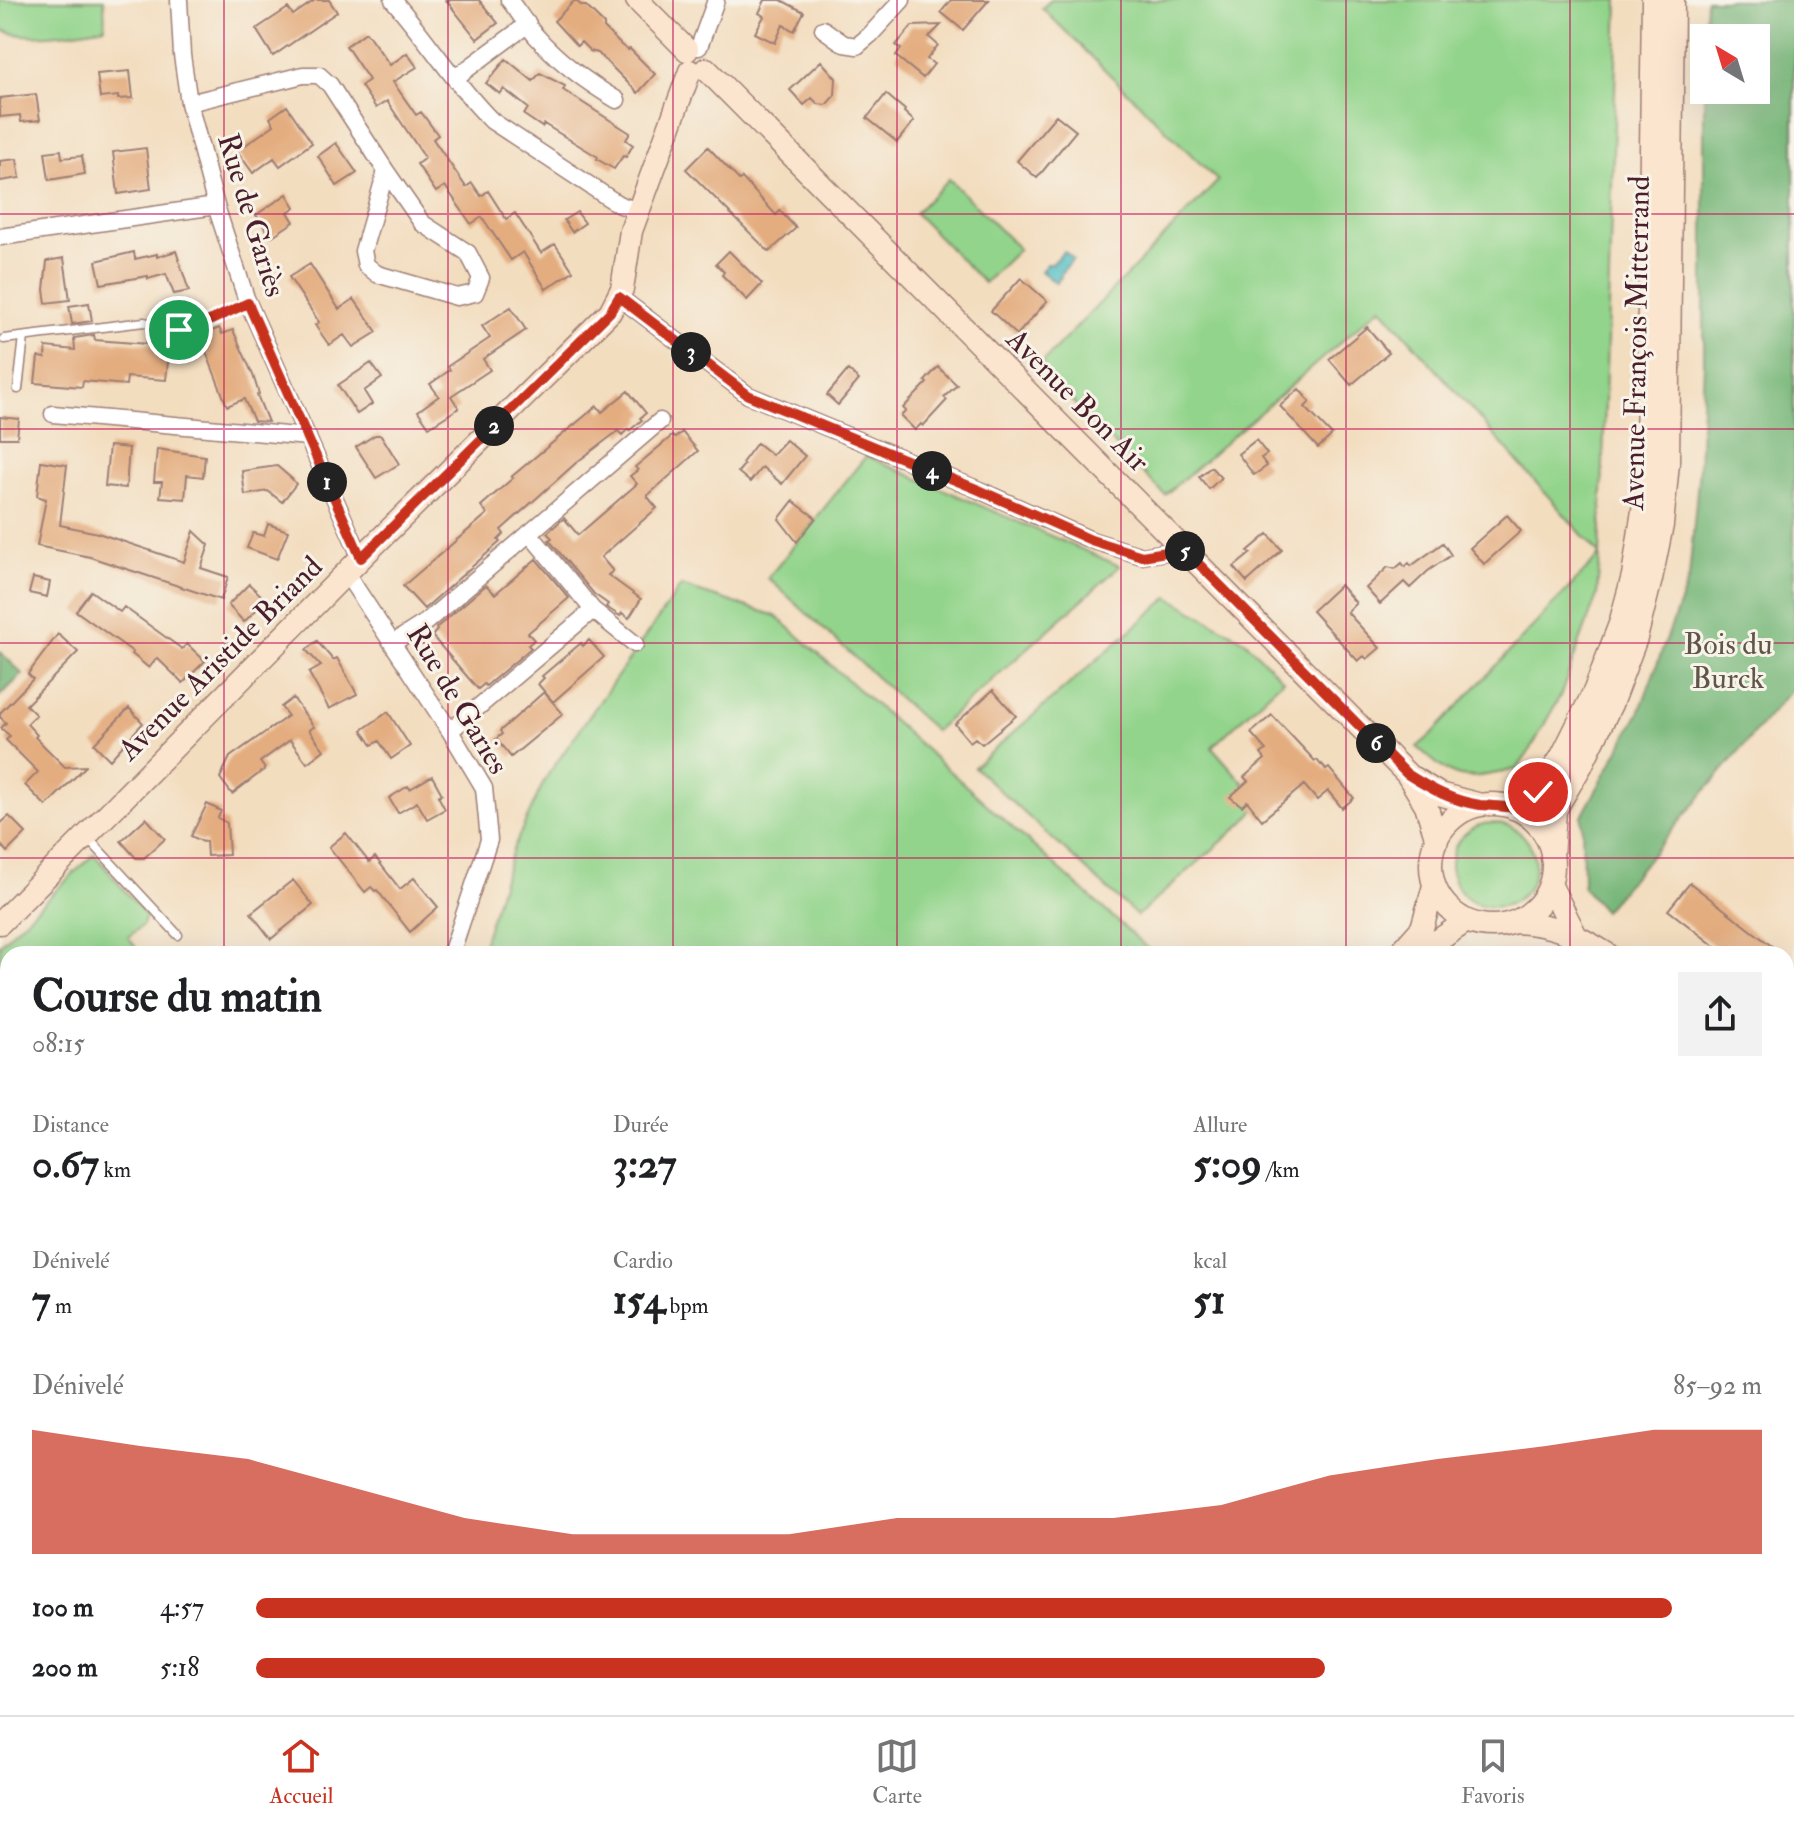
<!DOCTYPE html>
<html lang="fr">
<head>
<meta charset="utf-8">
<style>
	:root { --surface:#fff; --page:#f2f2f2; --text:#202124; --muted:#757577; --line:#e0e0e0; --accent:#c8321e }
	body { margin:0; font-family:"IM FELL Double Pica",serif; background:var(--page); color:var(--text); height:100vh; display:flex; flex-direction:column; font-size:30px; white-space:nowrap }
	* { box-sizing:border-box; margin:0 }
	p { font-size:26px; color:var(--muted) }
	.icon { flex:none; width:44px; height:44px; fill:none; stroke:currentColor; stroke-width:2; stroke-linecap:round; stroke-linejoin:round }
	.map { position:relative; flex:1; overflow:hidden }
	.details { position:absolute; left:0px; top:946px; width:1794px; height:770px; display:flex; flex-direction:column; background:var(--surface); border-radius:24px 24px 0 0; box-shadow:0 8px 32px #0002 }
	.details>* { flex:none }
	.needle { width:52px; rotate:322deg }
	.tools { position:absolute; left:1690px; top:24px; display:grid; gap:16px }
	.tools a { display:grid; place-items:center; width:80px; height:80px; border-radius:0px; background:var(--surface); box-shadow:0 8px 32px #0002; font-size:40px }
	.pin { position:absolute; display:grid; place-items:center; width:68px; height:68px; color:#fff; margin:-34px; border:4px solid #fff; border-radius:50%; box-shadow:0 2px 8px #0007 }
	.km { position:absolute; width:40px; height:40px; margin:-20px; border-radius:50%; background:#222; color:#fff; font-size:22px; line-height:40px; text-align:center }
	.round { display:grid; place-items:center; flex:none; width:84px; height:84px; border-radius:0px; background:var(--page) }
	.headline { display:flex; align-items:center; justify-content:space-between; height:136px; padding:0 32px }
	h1 { font-size:44px; font-weight:700; line-height:60px }
	.stats { display:grid; grid-template-columns:repeat(3,1fr); gap:12px; height:136px; padding:8px 32px }
	.stats div { display:grid; align-content:center }
	.stats b { font-size:40px; font-weight:700 }
	.stats small { font-size:22px; font-weight:400 }
	.stats p { font-size:22px }
	.chart { height:224px; padding:16px 32px }
	.chart p { display:flex; justify-content:space-between }
	.chart svg { width:100%; height:144px; margin-top:8px; fill:var(--accent); opacity:.7 }
	ul { padding:0 32px; list-style:none; font-size:26px }
	li { display:grid; grid-template-columns:128px 96px 1fr; align-items:center; height:60px }
	li i { height:20px; border-radius:10px; background:var(--accent) }
	.dock { display:flex; justify-content:space-around; align-items:center; height:112px; border-top:2px solid var(--line); background:var(--surface); font-size:22px; color:var(--muted) }
	.dock a { display:grid; justify-items:center; gap:4px }
	.dock .selected { color:var(--accent) }
	.map>svg:first-child { display:block }
</style>
</head>
<body>
<div class="map">
<svg width="1794" height="1715" viewBox="0 0 1794 1715">
	<rect width="100%" height="100%" fill="#f7f3e8"/>
	<filter id="ink" filterUnits="userSpaceOnUse"><feTurbulence type="fractalNoise" baseFrequency=".0125" numOctaves="2"/><feDisplacementMap in="SourceGraphic" scale="16" xChannelSelector="R" yChannelSelector="G"/><feConvolveMatrix kernelMatrix="1 2 1 2 8 2 1 2 1" color-interpolation-filters="sRGB"/></filter>
	<filter id="wash" filterUnits="userSpaceOnUse"><feTurbulence type="fractalNoise" baseFrequency=".006" numOctaves="4" result="noise"/><feDisplacementMap in="SourceGraphic" scale="32" xChannelSelector="R" yChannelSelector="G"/><feGaussianBlur stdDeviation="1.8" result="paint"/><feColorMatrix in="noise" values="0 0 0 0 0 0 0 0 0 0 0 0 0 0 0 0 0 1.4 0 .05"/><feComposite in="paint" operator="in"/></filter>
	<g filter="url(#wash)">
		<rect width="100%" height="100%" fill="#f3ddbf"/>
		<!-- built -->
		<path fill="#f6d1c5" d="M1532 945 1544 946 1561 954H1467L1477 950H1497Z
			M1786 1090 1794 1096V1715H1292L1287 1708H1786Z"/>
		<!-- green -->
		<path fill="#92d48b" stroke="#6e7a5b" stroke-width="2" d="M0 0H104L105 27C78 32 24 42 0 29Z
			M1051 0H1618L1600 555 1597 595 1561 694 1531 749 1517 769C1505 772 1471 779 1460 776 1443 772 1430 757 1417 747L1430 736 1600 555 1381 307 1165 495 1038 367 1218 181 1042 8Z
			M949 179 1019 249 984 283 915 213Z
			M866 456 1120 566 935 731 768 578Z
			M681 586 776 616 1154 954H480L513 849 545 779Z
			M1169 597 1245 641 1283 680 1212 747 1261 803 1244 822 1137 916 974 767Z
			M1451 865a42 42 0 1 1 84 0a42 42 0 1 1-84 0Z
			M94 854 146 916 143 925 128 937 141 954H8V1069L0 1060V944Z
			M1787 1484 1794 1490V1553L1786 1547Z
			M0 1508 8 1516V1620L0 1612Z"/>
		<!-- forest -->
		<path fill="#75b677" stroke="#606a51" stroke-width="2" d="M1706 0H1794V686L1604 911 1583 887 1582 816 1639 713 1689 578 1699 468 1704 365V55V90H1756V38H1704Z
			M0 652 23 674 0 696Z
			M1786 1598 1794 1599V1715H1294L1289 1708H1786Z
			M96 1708H245L250 1715H102Z
			M405 1708H624L615 1715H395Z"/>
		<!-- water -->
		<path fill="#4cbbc1" stroke="#4b6d76" stroke-width="2" d="M1064 251 1073 259 1061 273V277L1056 283 1041 271 1047 264H1051Z"/>
		<g id="blocks">
			<!-- building -->
			<path fill="#e4ad80" d="M315 0H329L337 12 273 56 256 29 288 8 293 15Z
				M446 0H479L498 23 477 39Z
				M575 0 582 6H586L604 24V28L621 45 628 50 630 49 655 74 638 93 598 53 590 51 581 42 577 46 554 21Z
				M765 0H781L804 12 794 31 783 25 775 43 755 33 764 16 759 13Z
				M951 0H989L963 30 941 12Z
				M941 25 929 37 938 45 927 59 934 64 923 78 896 56 901 49 896 45 912 26Z
				M366 32 390 65 407 53 417 67 393 82 416 115 421 112 438 135 433 139 466 187 472 183 481 196 488 191 506 219 515 213 541 253 555 244 573 271 546 289 523 252 511 260 482 217 471 224 445 186 436 192 417 164 425 158 387 101 376 108 361 86 369 80 346 46Z
				M506 59 533 81 540 73 565 86 563 90 630 133 626 140 633 145 626 157 623 156 614 169 597 159 598 157 544 124 542 127 524 115 528 108 504 89 500 94 486 83Z
				M821 61 836 78 835 95 826 105 818 104 812 98 804 105 790 90Z
				M130 71 133 98 118 99V96L100 98 97 74Z
				M36 94 40 120 21 122 20 115 0 117V98Z
				M886 94 905 110 904 112 914 121 897 142 867 118Z
				M287 106 312 143 280 166 274 158 253 173 237 151 274 125 270 118Z
				M1056 115 1076 131 1037 178 1017 161Z
				M336 143 357 173 337 186 318 156Z
				M708 147 739 180 742 178 776 215 780 211 796 228 769 252 686 169Z
				M146 148 151 189 118 194 113 152Z
				M61 150 62 158 82 156 85 174 49 180 45 152Z
				M17 159 20 178 0 181V161Z
				M287 194 295 207 288 212 294 222 271 237 256 215Z
				M577 212 585 223 572 232 564 220Z
				M176 251 189 291 174 294 166 274 148 279V276L101 284 96 261 134 252 135 259 157 254V257Z
				M729 251 762 284 747 300 722 275 724 272 716 264Z
				M64 258 70 300 46 303 44 290 47 261Z
				M310 264 339 309 354 299 377 332 353 347 344 335 329 345 315 325 319 322 289 277Z
				M1021 278 1047 301 1017 335 991 311Z
				M89 303 92 321 72 324 69 306Z
				M511 307 526 330 483 359 490 370 451 396 459 408 429 427 418 411 439 396 430 384 450 370 448 366 490 338 482 326Z
				M1367 327 1389 353 1351 385 1329 359Z
				M219 328 222 334 233 330 253 375 259 394 257 395 268 422 254 421 244 399 227 406 200 336Z
				M94 335 95 340 161 345V351L169 352 166 380 127 377 126 385 83 381 82 387 35 383 38 357 45 358 46 347 75 350 74 338Z
				M371 363 382 378 364 391 372 404 357 414 338 385Z
				M938 367 957 385 944 397 947 400 923 426 921 424 915 430 901 416 906 411 903 408 927 383 925 381Z
				M848 370 859 380 838 405 827 395Z
				M1299 389 1310 402 1305 407 1332 435 1318 448 1280 406Z
				M628 391 646 413 640 418 642 420 629 431 628 429 622 435 618 431 577 462 501 530 504 534 498 540 500 542 424 609 403 586 487 514 481 506 513 478 511 477 597 406 602 412Z
				M0 417 19 419 17 438H0Z
				M682 432 698 451 647 496 657 508 601 557 613 571 608 575 641 599 629 618 622 613 620 616 606 607 608 604 594 594 549 540 552 538 547 533 564 518 578 535 637 484 630 476 638 470 635 467 672 436 675 438Z
				M375 435H381L399 464 376 478 356 447Z
				M786 440 805 456 782 484 762 467 750 482 738 472 744 465 742 463 757 443 772 455Z
				M1256 440 1267 454 1261 458 1267 466 1254 475 1238 454Z
				M109 446 129 448 126 488 105 486Z
				M157 449 205 456 203 477 187 475 185 499 160 497 162 482H154Z
				M41 461 67 465 60 525 98 533 184 562 194 531 209 545 201 568 228 577 221 600 90 557 37 546 46 499 37 496Z
				M277 466 292 479 296 484 282 502 268 491 245 495 242 471Z
				M1211 467 1221 478 1209 489 1199 477Z
				M793 501 816 518 797 542 779 519Z
				M1507 515 1521 531 1484 564 1470 548Z
				M268 524 288 531 277 559 247 548 253 533 264 536Z
				M1268 534 1282 550 1247 582 1234 567 1251 553 1248 551Z
				M1443 543 1451 555 1428 571 1410 588 1404 582 1380 604 1366 588 1388 567 1395 569 1402 563 1405 567 1409 563 1411 566Z
				M536 559 569 598 528 633 534 640 528 645 531 648 486 686 484 684 478 689 432 636 437 630 436 628 486 585 495 594Z
				M33 578 50 582 47 597 29 593Z
				M249 584 266 600 244 622 228 605Z
				M1340 585 1356 603 1347 612 1380 648 1367 659 1364 656 1358 661 1312 611Z
				M91 591 120 612 124 607 182 649 187 644 205 661 183 683 157 658 149 668 132 654 133 652 76 611Z
				M58 634 78 652 26 705 36 715 27 724 37 735 35 737 65 767 86 766 46 806 25 785 38 772 6 740 10 736 1 728 6 723 0 717V713L33 679 28 674Z
				M589 640 604 657 553 702 538 684 544 678 542 676 581 643 583 646Z
				M317 641 333 660 337 658 357 694 329 709 309 673 321 666 306 650Z
				M993 690 1016 716 982 744 975 738 970 742 955 724Z
				M544 692 563 714 511 757 496 739 502 734 500 731Z
				M293 698 314 727 309 730 324 750 307 763 290 740 260 762 265 769 232 794 220 778 230 757 288 716 281 707Z
				M129 708 143 723 110 760 94 744Z
				M388 712 410 746 391 759 379 741 372 745 362 730Z
				M1272 715 1315 761 1317 760 1321 765 1322 764 1326 770 1329 768 1354 798 1342 808 1328 791 1317 800 1304 785 1262 820 1247 801 1242 806 1230 797 1248 781 1244 777 1265 759 1261 754 1266 750 1251 733Z
				M432 776 442 794 438 796 445 809 427 819 417 802 398 813 389 798 408 786 410 789Z
				M207 804 221 811 218 818 227 823 229 855 207 856 206 841 203 842 191 836Z
				M9 816 26 833 7 852 0 844V824Z
				M146 818 165 839 144 858H136L121 841Z
				M346 833 369 862 375 857 400 889 414 878 438 907 410 932 377 890 375 891 371 887 365 892 329 847Z
				M293 880 313 905 271 939 251 913Z
				M1690 883 1782 954H1725L1668 910Z"/>
		</g>
	</g>
	<g filter="url(#ink)">
		<use href="#blocks" fill-opacity="0" stroke="#9e7e75" stroke-width="2"/>
		<g fill="none" stroke-linecap="round" stroke-linejoin="round">
			<defs>
				<path id="lane" d="M4 339 144 322 179 330H190L248 303
					M18 389 24 337
					M87 837 178 935"/>
				<path id="street" d="M179 0 182 55 189 103 216 206 246 298 361 558
					M393 0C427 39 455 84 492 121L618 204 638 211
					M509 0C519 12 526 25 536 36 559 62 588 83 617 100
					M823 29 844 44 857 46 870 35 902 0
					M699 47 716 0
					M455 78 528 24
					M189 103 303 75H319L330 85 386 171 422 223 468 253 481 278 475 293 457 297 377 274 366 265 363 251 386 171
					M0 237 216 206
					M619 297 748 395 979 490 1091 540 1142 556 1184 549
					M53 414 308 437
					M346 573 450 731 484 788 489 840 451 954
					M593 610 635 644
					M393 643 426 622 660 421
					M450 731 593 610 529 533
					M19 1715 21 1708"/>
				<path id="secondary" d="M637 0 687 50
					M706 69 1407 774 1426 805 1437 840
					M1413 778 1439 794 1481 805
					M1431 865a61 61 0 1 1 122 0a61 61 0 1 1-122 0Z
					M1513 808 1538 792 1561 758 1595 690 1620 624 1633 576 1644 504 1647 452 1653 0
					M1552 859 1555 810 1581 766 1611 704 1636 638 1651 579 1662 525 1668 463 1673 0
					M1550 884 1575 934
					M1514 922C1553 924 1575 934 1607 954
					M0 923 361 558 610 312 622 289 631 231 690 71
					M1399 954 1422 928 1434 886
					M1424 954 1433 944 1465 922
					M1786 1068 1794 1073
					M702 1715 708 1708
					M726 1715 732 1708"/>
			</defs>
			<!-- lane casing -->
			<use href="#lane" stroke="#9e7e75" stroke-width="11"/>
			<!-- street casing -->
			<use href="#street" stroke="#9e7e75" stroke-width="19"/>
			<!-- secondary casing -->
			<use href="#secondary" stroke="#9e7e75" stroke-width="25"/>
			<!-- lane -->
			<use href="#lane" stroke="#fff" stroke-width="8"/>
			<!-- street -->
			<use href="#street" stroke="#fff" stroke-width="16"/>
			<!-- secondary -->
			<use href="#secondary" stroke="#fce5cf" stroke-width="22"/>
		</g>
	</g>
	<g fill="none" stroke-linecap="round" stroke-linejoin="round" filter="url(#ink)">
		<defs>
			<path id="route" d="M179 330H190L248 303 361 558 610 312 619 297 748 395 979 490 1091 540 1142 556 1184 549 1407 774C1431 789 1452 801 1480 805 1491 806 1502 806 1513 808L1538 792"/>
		</defs>
		<!-- route casing -->
		<use href="#route" stroke="#fff" stroke-width="16"/>
		<!-- route -->
		<use href="#route" stroke="#c8321e" stroke-width="10"/>
	</g>
	<!-- grid -->
	<path fill="none" stroke="#c2185b" stroke-width="2" stroke-opacity="0.55" d="M224 0V954M448 0V954M673 0V954M897 0V954M1121 0V954M1346 0V954M1570 0V954M0 214H1794M0 429H1794M0 643H1794M0 858H1794M0 1072H8M1786 1072H1794M0 1286H8M1786 1286H1794M0 1501H8M1786 1501H1794M224 1708V1715M448 1708V1715M673 1708V1715M897 1708V1715M1121 1708V1715M1346 1708V1715M1570 1708V1715"/>
	<g text-anchor="middle" stroke-width="6" stroke-linejoin="round" paint-order="stroke">
		<!-- street labels -->
		<g font-size="30" fill="#4a1f2b" stroke="#f7f3e8">
			<text transform="translate(252 215) rotate(73)" y="10">Rue de Gariès</text>
			<text transform="translate(1636 343) rotate(-89)" y="10">Avenue François Mitterrand</text>
			<text transform="translate(1078 400) rotate(45)" y="10">Avenue Bon Air</text>
			<text transform="translate(220 658) rotate(-45)" y="10">Avenue Aristide Briand</text>
			<text transform="translate(458 699) rotate(59)" y="10">Rue de Garies</text>
		</g>
		<!-- park labels -->
		<g font-size="30" fill="#605548" stroke="#f7f3e8">
			<text x="1728" y="654">Bois du<tspan x="1728" dy="34">Burck</tspan></text>
		</g>
	</g>
</svg>
<div class="tools">
<a><svg class="needle" viewBox="-14 -14 28 28"><path d="M0-13l5 13h-10z" fill="#e53935"/><path d="M0 13l5-13h-10z" fill="#757577"/></svg></a>
</div>
<div class="pin" style="left:179px;top:330px;background:#1e9e55"><svg class="icon" aria-label="arrive" viewBox="0 0 24 24"><path d="M6 21V4h12l-3 4 3 4H6"/></svg></div>
<div class="pin" style="left:1538px;top:792px;background:#d93025"><svg class="icon" aria-label="check" viewBox="0 0 24 24"><path d="M5 12l5 5 9-10"/></svg></div>
<b class="km" style="left:327px;top:482px">1</b>
<b class="km" style="left:494px;top:426px">2</b>
<b class="km" style="left:691px;top:352px">3</b>
<b class="km" style="left:932px;top:471px">4</b>
<b class="km" style="left:1185px;top:551px">5</b>
<b class="km" style="left:1376px;top:743px">6</b>
<section class="details">
<div class="headline"><div><h1>Course du matin</h1><p>08:15</p></div><a class="round"><svg class="icon" aria-label="share" viewBox="0 0 24 24"><path d="M12 15V3M7 8l5-5 5 5M5 13v7h14v-7"/></svg></a></div>
<div class="stats">
<div><p>Distance</p><b>0.67<small> km</small></b></div>
<div><p>Durée</p><b>3:27</b></div>
<div><p>Allure</p><b>5:09<small> /km</small></b></div>
</div>
<div class="stats">
<div><p>Dénivelé</p><b>7<small> m</small></b></div>
<div><p>Cardio</p><b>154<small> bpm</small></b></div>
<div><p>kcal</p><b>51</b></div>
</div>
<div class="chart"><p><span>Dénivelé</span>85–92 m</p>
<svg viewBox="0 0 160 44" preserveAspectRatio="none"><path d="M0 44V6L10 11L20 15L30 24L40 33L50 38L60 38L70 38L80 33L90 33L100 33L110 29L120 20L130 15L140 11L150 6L160 6V44z"/></svg>
</div>
<ul>
<li><b>100 m</b>4:57<i style="width:94%"></i></li>
<li><b>200 m</b>5:18<i style="width:71%"></i></li>
</ul>
</section>
</div>
<nav class="dock">
<a class="selected"><svg class="icon" aria-label="home" viewBox="0 0 24 24"><path d="M3 11l9-7 9 7M6 9v11h12V9"/></svg>Accueil</a>
<a><svg class="icon" aria-label="map" viewBox="0 0 24 24"><path d="M3 6l6-2 6 2 6-2v14l-6 2-6-2-6 2zM9 4v14M15 6v14"/></svg>Carte</a>
<a><svg class="icon" aria-label="saved" viewBox="0 0 24 24"><path d="M7 4h10v16l-5-4-5 4z"/></svg>Favoris</a>
</nav>
</body>
</html>
